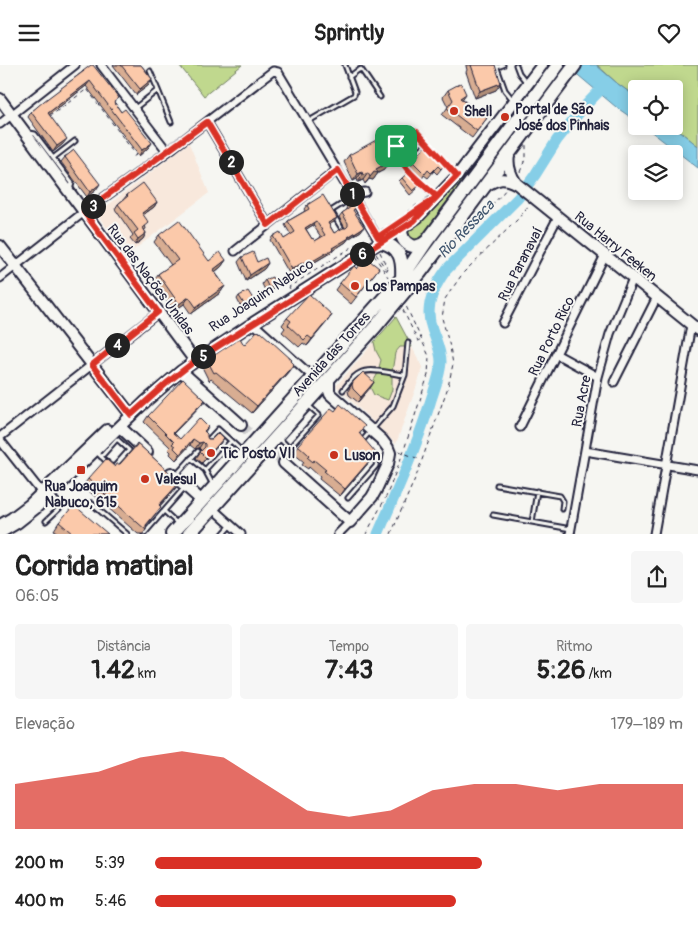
<!DOCTYPE html>
<html lang="pt">
<head>
<meta charset="utf-8">
<style>
	:root { --surface:#fff; --page:#f6f6f6; --text:#222; --muted:#767676; --accent:#d93025 }
	body { margin:0; font-family:Pangolin,sans-serif; background:var(--page); color:var(--text); height:100vh; display:flex; flex-direction:column; font-size:19px; white-space:nowrap }
	* { box-sizing:border-box; margin:0 }
	p { font-size:16px; color:var(--muted) }
	.icon { flex:none; width:28px; height:28px; fill:none; stroke:currentColor; stroke-width:2; stroke-linecap:round; stroke-linejoin:round }
	.map { position:relative; height:469px; overflow:hidden }
	.panel { display:flex; flex-direction:column; background:var(--surface); flex:1 }
	.panel>* { flex:none }
	.controls { position:absolute; left:628px; top:15px; display:grid; gap:10px }
	.controls a { display:grid; place-items:center; width:55px; height:55px; border-radius:5px; background:var(--surface); box-shadow:0 2px 12px #0003; font-size:25px }
	.pin { position:absolute; display:grid; place-items:center; width:42px; height:42px; color:#fff; margin:-21px; border-radius:10px; box-shadow:0 2px 8px #0006 }
	.km { position:absolute; width:25px; height:25px; margin:-12px; border-radius:50%; background:#222; color:#fff; font-size:14px; line-height:25px; text-align:center }
	.round { display:grid; place-items:center; flex:none; width:52px; height:52px; border-radius:5px; background:var(--page) }
	.summary { display:flex; align-items:center; justify-content:space-between; height:85px; padding:0 15px }
	h1 { font-size:28px; font-weight:700; line-height:38px }
	.metrics { display:grid; grid-template-columns:repeat(3,1fr); gap:8px; height:85px; padding:5px 15px }
	.metrics div { display:grid; align-content:center; border-radius:5px; background:var(--page); text-align:center }
	.metrics b { font-size:25px; font-weight:700 }
	.metrics small { font-size:14px; font-weight:400 }
	.metrics p { font-size:14px }
	.chart { height:140px; padding:10px 15px }
	.chart p { display:flex; justify-content:space-between }
	.chart svg { width:100%; height:90px; margin-top:5px; fill:var(--accent); opacity:.7 }
	ul { padding:0 15px; list-style:none; font-size:16px }
	li { display:grid; grid-template-columns:80px 60px 1fr; align-items:center; height:38px }
	li i { height:12px; border-radius:6px; background:var(--accent) }
	header { display:flex; justify-content:space-between; align-items:center; height:65px; padding:0 15px; background:var(--surface); font-size:22px; font-weight:700 }
	.map>svg:first-child { display:block }
</style>
</head>
<body>
<header><svg class="icon" aria-label="menu" viewBox="0 0 24 24"><path d="M4 6h16M4 12h16M4 18h16"/></svg>Sprintly<svg class="icon" aria-label="heart" viewBox="0 0 24 24"><path d="M12 20l-8-8c-3-5 5-10 8-4 3-6 11-1 8 4z"/></svg></header>
<div class="map">
<svg width="698" height="469" viewBox="0 0 698 469">
	<rect width="100%" height="100%" fill="#f6f6f2"/>
	<filter id="ink" filterUnits="userSpaceOnUse"><feTurbulence type="fractalNoise" baseFrequency=".02" numOctaves="2"/><feDisplacementMap in="SourceGraphic" scale="10" xChannelSelector="R" yChannelSelector="G"/><feConvolveMatrix kernelMatrix="1 2 1 2 8 2 1 2 1" color-interpolation-filters="sRGB"/></filter>
	<g filter="url(#ink)">
		<!-- built -->
		<path fill="#f8e8dc" d="M189 78 209 128 127 190 99 152V147Z
			M396 252 423 303 396 379 336 321Z"/>
		<!-- green -->
		<path fill="#c0d88e" stroke="#717d64" d="M179 0H242L204 31Z
			M597 0H698V81L673 61 674 24H636V32L618 19Z
			M545 4 547 6 484 93 446 138 421 173 414 176 408 172V164L430 146 457 119Z
			M396 252 412 282H400L395 288 392 307V325L388 335 374 330 370 322 377 310 381 295 376 286 374 277Z"/>
		<!-- water -->
		<path fill="#86cee7" stroke="#5e89a2" d="M566 0H596L618 19 636 32V56L616 42Z
			M644 61H673L698 81V103Z"/>
		<g fill="none" stroke-linecap="round" stroke-linejoin="round">
			<!-- river -->
			<path stroke="#86cee7" stroke-width="11" d="M378 469C397 426 416 383 430 338 434 325 440 311 441 297 441 285 436 276 432 264 424 243 434 221 447 204L518 133 535 110 557 75 582 44 607 18"/>
			<!-- secondary-tunnel -->
			<path stroke="#cccccd" stroke-width="10" stroke-dasharray="10 5" stroke-linecap="butt" d="M241 360 284 398"/>
			<defs>
				<path id="lane" d="M496 0 505 25 513 35
					M516 0 519 8 527 18
					M497 2 503 0
					M150 6 158 25
					M349 12 357 6 361 4 363 7 380 32
					M135 43 158 25 171 57
					M309 56 354 30 355 27 345 0
					M30 68 35 69 72 118 70 125
					M53 93 75 76
					M401 94 424 75
					M435 131C421 118 399 102 396 81L409 68 413 66 417 67 456 110
					M342 164 331 146 353 132
					M343 325C348 319 353 311 360 308 370 302 393 309 405 310
					M279 373 289 383 319 350 309 341
					M362 376 393 341 405 310 408 278
					M206 377 218 364 231 376
					M97 388 107 397
					M101 392 117 374 129 385 113 403 111 401
					M191 393 205 405 213 420
					M205 405 231 376 243 387
					M177 409 198 386
					M497 420 560 431 563 436 562 444
					M348 433 376 401 377 396 372 390
					M91 438 127 469
					M493 450 571 464
					M46 456 62 441 51 430
					M532 457 537 426
					M178 459 164 446 185 422
					M144 469 163 447
					M223 469 231 460"/>
				<path id="street" d="M101 0 167 86
					M207 57 268 160
					M0 59 75 0
					M352 129 365 127
					M235 186 337 105
					M0 213 84 147 174 82 273 6 278 7 377 172
					M253 258 313 312
					M503 258 558 152
					M556 289 598 312
					M614 317 657 232
					M520 362 605 190
					M0 372 159 247
					M0 375 42 428
					M585 386 698 405
					M212 443 241 469
					M338 469 350 457
					M570 469 598 312 610 269 633 213
					M654 469 691 260"/>
				<path id="secondary" d="M0 34 195 296
					M509 90C507 101 510 109 516 118
					M487 120C499 113 504 112 517 119L698 265
					M0 181 131 350
					M181 306 241 360
					M120 362 147 387
					M284 398 350 457 372 432 376 425 388 399 390 388 388 383 382 375 330 329 329 326V314
					M171 408 202 436
					M0 460 12 453 29 440 107 365
					M0 468 17 458 36 443 146 336 181 306 253 258 401 164 418 152 457 111 542 0"/>
				<path id="highway" d="M401 164C401 180 416 187 427 176
					M381 177C401 182 403 195 402 213
					M172 469 402 213 427 176 558 0
					M189 469 376 261 420 208 575 0"/>
			</defs>
			<!-- lane casing -->
			<use href="#lane" stroke="#22223b" stroke-width="7"/>
			<!-- street casing -->
			<use href="#street" stroke="#22223b" stroke-width="11"/>
			<!-- secondary casing -->
			<use href="#secondary" stroke="#22223b" stroke-width="14"/>
			<!-- highway casing -->
			<use href="#highway" stroke="#22223b" stroke-width="16"/>
			<!-- path -->
			<path stroke="#22223b" stroke-width="1" stroke-dasharray="4 4" stroke-linecap="butt" d="M49 52 87 24 136 90 131 93
				M64 92 73 86
				M520 107 526 92V80
				M381 165 399 154 419 138
				M457 174 488 145 507 123
				M380 187 388 205
				M376 189 387 206 388 205
				M374 190 388 212
				M290 224 289 222 368 172
				M403 245 418 276 421 275
				M399 386 421 395
				M366 469 386 432 403 388 428 310 429 291 406 241
				M391 469 417 409 448 322 453 299 450 282 442 253 445 234 463 208 518 154 529 140"/>
			<!-- lane -->
			<use href="#lane" stroke="#f6f6f2" stroke-width="3"/>
			<!-- street -->
			<use href="#street" stroke="#f6f6f2" stroke-width="7"/>
			<!-- secondary -->
			<use href="#secondary" stroke="#f6f6f2" stroke-width="10"/>
			<!-- highway -->
			<use href="#highway" stroke="#f6f6f2" stroke-width="12"/>
		</g>
		<!-- wall -->
		<path fill="#d8ad92" stroke="#22223b" fill-rule="evenodd" d="M113 0H141L152 14 149 20 136 30Z
			M466 0H495L496 25 475 33 466 7 467 5 466 1Z
			M83 6 115 38 121 47 152 78 148 83 139 91 86 21 49 50 63 79 53 87 28 52 31 47 81 8Z
			M448 25 463 35 487 53 472 73 442 50 448 42 443 32Z
			M349 90 384 105 378 108 373 115 369 114 365 119 363 115 358 117 357 114 353 116 344 97Z
			M65 92 96 125 87 132 61 97Z
			M438 94 441 104 437 109 434 106 428 113 424 110 422 114 410 102 413 97Z
			M402 113 417 124 410 130 399 116Z
			M127 130 157 137 154 142 143 150 146 164 144 165 146 168 143 174 135 180 130 174 133 170 115 144 118 139 123 135Z
			M349 139 354 147 361 166 348 174 346 177 332 186 330 188 303 204 301 201 289 208 270 175 273 171 284 174 291 170 285 160 288 156 305 146 304 144 307 140 334 157 329 159 334 168 345 163 339 152 342 148 347 145 346 143ZM313 160 321 172 315 176 312 174 306 164Z
			M159 170 209 196 226 195 221 202 215 207 225 221 220 228 191 249 184 239 174 246 153 217 158 209 171 200 154 177Z
			M242 192 257 197 268 198 264 204 246 216 238 197Z
			M379 203 351 239 335 225 340 218 357 204Z
			M265 215 273 224 266 227 262 219Z
			M239 231 255 237 252 240 243 246 237 234Z
			M332 250 307 281 303 278 299 282 282 267 285 263 282 260 287 253Z
			M207 295 291 296 289 306 252 348 211 314 209 316 202 302Z
			M353 317H374L358 337 349 330 348 326Z
			M201 340 174 368 180 374 208 362 205 367 208 374 224 373 202 398 196 393 201 386V385L199 383 195 384 190 380 176 395 170 389 171 387 168 384 170 382 144 357 148 351Z
			M360 368 371 395 340 431 319 414 320 412 309 402 308 404 302 400 304 397 293 388 298 380Z
			M137 378 180 417 175 424 160 441 161 442 146 461V465L143 469H138L83 421 88 414 115 402 120 399 132 385Z
			M59 457 108 469H59L54 465Z"/>
		<!-- shaded-wall -->
		<path fill="#b08d77" stroke="#22223b" d="M152 14 149 20 136 30 140 24Z
			M90 16 86 21 44 54 48 48Z
			M501 18 496 25 475 33 480 26Z
			M466 29 461 36 460 33Z
			M67 74 63 79 53 87 57 81Z
			M152 78 148 83 139 91 142 85Z
			M389 97 384 105 378 108 373 115 369 114 365 119 376 104Z
			M362 107 357 114 353 116 358 109Z
			M368 108 363 115 358 117 363 110Z
			M100 119 96 125 87 132 90 127Z
			M157 137 154 142 138 153 142 148Z
			M337 153 334 157 325 162 328 158Z
			M316 156 313 160 302 167 305 163Z
			M364 162 361 166 348 174 346 177 332 186 330 188 303 204 306 200Z
			M146 168 143 174 135 180 138 174Z
			M226 195 221 202 208 212 213 205Z
			M304 197 301 201 289 208 292 204Z
			M268 198 264 204 246 216 250 210Z
			M275 220 273 224 266 227 269 223Z
			M225 221 220 228 191 249 196 242Z
			M189 232 184 239 174 246 179 239Z
			M255 237 252 240 243 246 246 242Z
			M332 250 327 257 307 281 312 274Z
			M294 299 289 306 252 348 257 341Z
			M374 317 371 322 358 337 361 332Z
			M205 335 201 340 169 373 173 368Z
			M224 373 220 379 202 398 206 393Z
			M193 374 190 380 176 395 180 389Z
			M203 377 199 383 195 384 199 378Z
			M376 388 371 395 340 431 345 424Z
			M180 417 175 424 154 447 159 440Z"/>
		<!-- building -->
		<path fill="#fbc9aa" stroke="#22223b" fill-rule="evenodd" d="M91 0H93L119 33 114 37 121 47 125 44 152 78 142 85 90 16 48 48 67 74 57 81 31 47 44 36 84 6H83Z
			M121 0H141L152 14 140 24Z
			M471 0H495L501 18 480 26Z
			M461 18 466 29 460 33 487 53 477 66 447 43 453 35 448 25Z
			M380 73 389 97 376 104 378 108 374 107 370 112 368 108 363 110 362 107 358 109 349 90Z
			M427 79 440 90 438 94 445 99 441 104 438 101 431 108 428 105 425 109 413 97Z
			M74 85 100 119 90 127 65 92Z
			M409 107 420 120 413 126 402 113Z
			M143 118 157 137 142 148 149 158 143 163 146 168 138 174 134 168 138 165 118 139 128 131 127 130Z
			M323 130 337 153 328 158 334 168 343 163H346L348 161V158L342 148 351 142 349 139 354 136 357 142 353 145 364 162 348 172 349 173 332 183 333 184 306 200 304 197 292 204 273 171 280 167 284 174 295 167 288 156 309 144 307 140ZM316 156 325 170 315 176 313 173 312 174 305 163Z
			M179 155 209 196 220 187 226 195 213 205 225 221 196 242 189 232 179 239 158 209 178 195 159 170Z
			M253 187 257 197 266 193 268 198 250 210 242 192Z
			M365 192 379 203 356 232 340 218 354 201 357 204Z
			M272 212 275 220 269 223 265 215Z
			M248 226 255 237 246 242 239 231Z
			M309 229 332 250 312 274 308 271 304 275 288 260 291 256 287 253Z
			M257 266 258 267 259 266 260 268 261 267 292 295 291 296 294 299 257 341 216 307 214 308 207 295 240 273 244 280Z
			M363 307 374 317 361 332 353 324 352 320 353 317Z
			M183 314 205 335 173 368 180 374 199 353 208 362 204 366 207 369V372L208 374H212L218 368 224 373 206 393 200 387 205 382V379L203 377 199 378 193 374 180 389 174 383 175 381 172 379 174 377 148 351Z
			M340 339 365 361 359 368 376 388 345 424 324 406 326 405 314 395 313 397 307 392 309 390 298 380 331 343 335 346Z
			M137 378 180 417 159 440 161 442 146 460V465L88 414 106 394 115 402 117 399H120L137 380Z
			M74 440 108 469H73L59 457Z"/>
	</g>
	<g fill="none" stroke-linecap="round" stroke-linejoin="round" filter="url(#ink)">
		<defs>
			<path id="route" d="M396 81C399 103 422 118 437 132L378 172 338 105 268 160 207 57 84 147 158 247 92 300 131 350 168 317 195 296 414 156 457 111 417 67 413 66 409 68 396 81"/>
		</defs>
		<!-- route casing -->
		<use href="#route" stroke="#fff" stroke-width="10"/>
		<!-- route -->
		<use href="#route" stroke="#d93025" stroke-width="6"/>
	</g>
	<!-- markers -->
	<g fill="#c8321e" stroke="#f6f6f2" stroke-width="2">
		<circle cx="454" cy="46" r="5"/>
		<circle cx="505" cy="52" r="5"/>
		<circle cx="355" cy="221" r="5"/>
		<circle cx="211" cy="388" r="5"/>
		<circle cx="334" cy="390" r="5"/>
		<rect x="76" y="400" width="10" height="10" rx="2.5"/>
		<circle cx="145" cy="414" r="5"/>
	</g>
	<g text-anchor="middle" stroke-width="4" stroke-linejoin="round" paint-order="stroke">
		<!-- poi labels -->
		<g font-size="14" font-weight="bold" fill="#22223b" stroke="#f6f6f2" text-anchor="start">
			<text x="515" y="49">Portal de São<tspan x="515" dy="16">José dos Pinhais</tspan></text>
			<text x="464" y="51">Shell</text>
			<text x="365" y="226">Los Pampas</text>
			<text x="221" y="393">Tic Posto VII</text>
			<text x="344" y="395">Luson</text>
			<text x="155" y="419">Valesul</text>
			<text x="81" y="426" text-anchor="middle">Rua Joaquim<tspan x="81" dy="16">Nabuco, 615</tspan></text>
		</g>
		<!-- street labels -->
		<g font-size="14" fill="#22223b" stroke="#f6f6f2">
			<text transform="translate(616 181) rotate(39)" y="5">Rua Harry Feeken</text>
			<text transform="translate(520 199) rotate(-63)" y="5">Rua Paranavaí</text>
			<text transform="translate(151 214) rotate(53)" y="5">Rua das Nações Unidas</text>
			<text transform="translate(261 230) rotate(-33)" y="5">Rua Joaquim Nabuco</text>
			<text transform="translate(551 271) rotate(-64)" y="5">Rua Porto Rico</text>
			<text transform="translate(331 289) rotate(-48)" y="5">Avenida das Torres</text>
			<text transform="translate(581 336) rotate(-79)" y="5">Rua Acre</text>
		</g>
		<!-- water labels -->
		<g font-size="15" font-style="italic" fill="#40566f" stroke="#f6f6f2">
			<text transform="translate(466 164) rotate(-46)" y="5">Rio Ressaca</text>
		</g>
	</g>
</svg>
<div class="controls">
<a><svg class="icon" aria-label="locate" viewBox="0 0 24 24"><circle cx="12" cy="12" r="6"/><path d="M12 2v4M12 18v4M2 12h4M18 12h4"/></svg></a>
<a><svg class="icon" aria-label="layers" viewBox="0 0 24 24"><path d="M12 4l9 5-9 5-9-5zM3 14l9 5 9-5"/></svg></a>
</div>
<div class="pin" style="left:396px;top:81px;background:#1e9e55"><svg class="icon" aria-label="arrive" viewBox="0 0 24 24"><path d="M6 21V4h12l-3 4 3 4H6"/></svg></div>
<b class="km" style="left:352px;top:129px">1</b>
<b class="km" style="left:231px;top:97px">2</b>
<b class="km" style="left:93px;top:141px">3</b>
<b class="km" style="left:117px;top:280px">4</b>
<b class="km" style="left:203px;top:291px">5</b>
<b class="km" style="left:362px;top:189px">6</b>
</div>
<section class="panel">
<div class="summary"><div><h1>Corrida matinal</h1><p>06:05</p></div><a class="round"><svg class="icon" aria-label="share" viewBox="0 0 24 24"><path d="M12 15V3M7 8l5-5 5 5M5 13v7h14v-7"/></svg></a></div>
<div class="metrics">
<div><p>Distância</p><b>1.42<small> km</small></b></div>
<div><p>Tempo</p><b>7:43</b></div>
<div><p>Ritmo</p><b>5:26<small> /km</small></b></div>
</div>
<div class="chart"><p><span>Elevação</span>179–189 m</p>
<svg viewBox="0 0 160 44" preserveAspectRatio="none"><path d="M0 44V22L10 19L20 16L30 9L40 6L50 9L60 22L70 35L80 38L90 35L100 25L110 22L120 22L130 25L140 22L150 22L160 22V44z"/></svg>
</div>
<ul>
<li><b>200 m</b>5:39<i style="width:62%"></i></li>
<li><b>400 m</b>5:46<i style="width:57%"></i></li>
</ul>
</section>
</body>
</html>
